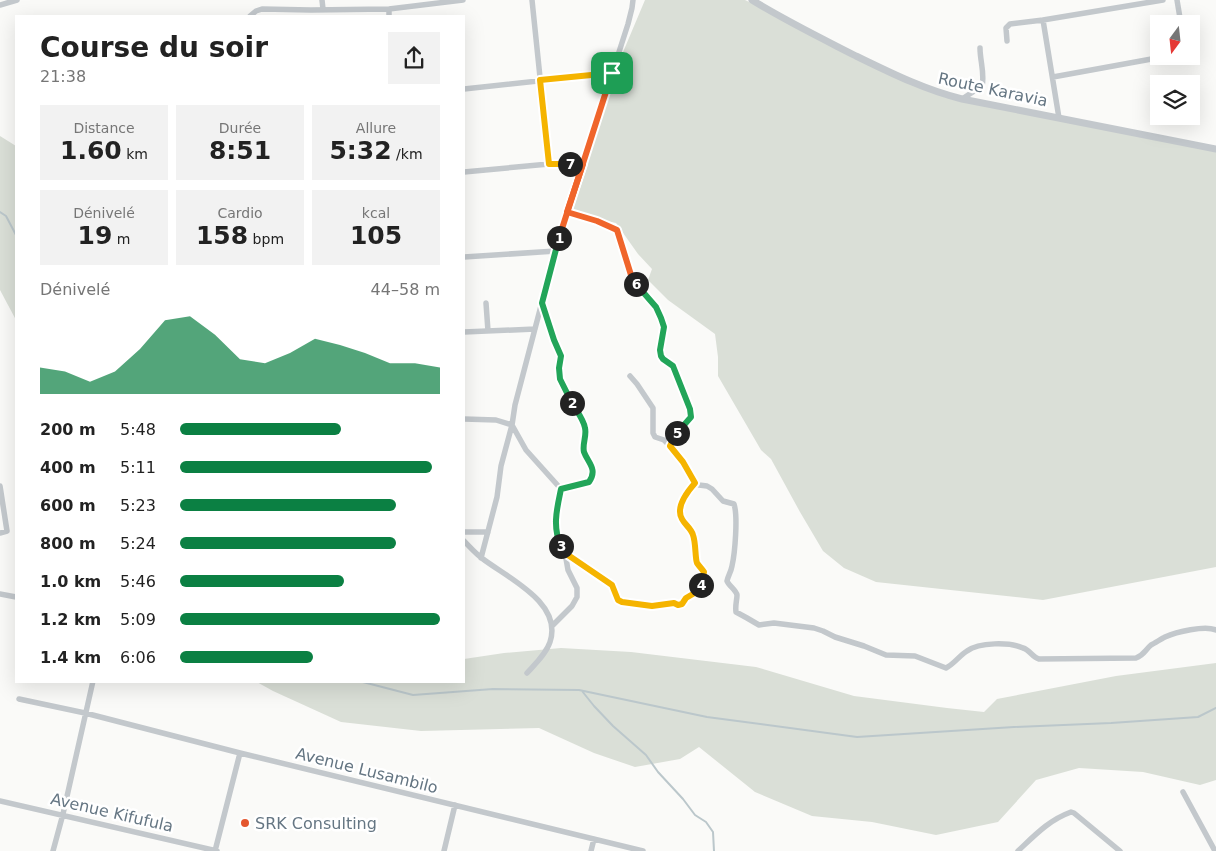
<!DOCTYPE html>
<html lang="fr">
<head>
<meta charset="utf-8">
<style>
	:root { --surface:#fff; --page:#f2f2f2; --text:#222; --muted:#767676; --accent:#0b8043 }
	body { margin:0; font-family:"DejaVu Sans",sans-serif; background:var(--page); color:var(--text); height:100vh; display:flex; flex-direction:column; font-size:19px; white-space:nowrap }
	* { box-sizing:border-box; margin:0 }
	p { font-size:16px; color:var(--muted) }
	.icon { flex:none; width:28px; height:28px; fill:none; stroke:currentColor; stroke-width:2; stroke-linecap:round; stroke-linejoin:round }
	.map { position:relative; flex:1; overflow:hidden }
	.sheet { position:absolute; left:15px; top:15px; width:450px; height:668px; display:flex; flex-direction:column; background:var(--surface); border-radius:0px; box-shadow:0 5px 20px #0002 }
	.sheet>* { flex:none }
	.needle { width:32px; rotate:195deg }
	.buttons { position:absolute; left:1150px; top:15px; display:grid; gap:10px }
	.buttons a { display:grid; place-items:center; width:50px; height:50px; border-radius:0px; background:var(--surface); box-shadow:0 5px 20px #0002; font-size:25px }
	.pin { position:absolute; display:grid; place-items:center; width:42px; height:42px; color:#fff; margin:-21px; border-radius:10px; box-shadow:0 2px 8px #0006 }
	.km { position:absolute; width:25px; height:25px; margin:-12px; border-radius:50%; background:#222; color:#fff; font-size:14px; line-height:25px; text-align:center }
	.round { display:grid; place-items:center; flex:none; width:52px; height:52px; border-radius:0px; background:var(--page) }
	.overview { display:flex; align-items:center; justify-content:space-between; height:85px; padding:0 25px }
	h1 { font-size:28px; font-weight:700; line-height:38px }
	.metrics { display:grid; grid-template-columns:repeat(3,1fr); gap:8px; height:85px; padding:5px 25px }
	.metrics div { display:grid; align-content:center; border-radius:0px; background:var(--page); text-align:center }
	.metrics b { font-size:25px; font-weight:700 }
	.metrics small { font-size:14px; font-weight:400 }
	.metrics p { font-size:14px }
	.chart { height:140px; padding:10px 25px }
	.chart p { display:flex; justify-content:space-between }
	.chart svg { width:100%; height:90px; margin-top:5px; fill:var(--accent); opacity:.7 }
	ul { padding:0 25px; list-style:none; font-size:16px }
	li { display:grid; grid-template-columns:80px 60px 1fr; align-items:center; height:38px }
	li i { height:12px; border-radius:6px; background:var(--accent) }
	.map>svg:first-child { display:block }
</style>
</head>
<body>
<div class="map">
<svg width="1216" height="851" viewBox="0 0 1216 851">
	<rect width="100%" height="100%" fill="#fafaf8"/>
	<!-- green -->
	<path fill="#dadfd7" d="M645 0H745L944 97 1216 151V567L1043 600 876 582 844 568 823 551 800 512 771 459 761 450 718 376V357L715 334 668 300 648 280 652 269 638 254 616 223 567 212 607 90Z
		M0 136 16 146V320L0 290Z
		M561 648 631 652 756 667 854 696 947 708 984 712 997 699 1116 676 1216 663V780L1200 785 1143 772 1079 768 1036 780 998 822 936 835 872 822 812 816 755 792 699 747 680 759 635 767 594 753 539 728 421 731 341 722 273 691 255 681H464V659L504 653Z"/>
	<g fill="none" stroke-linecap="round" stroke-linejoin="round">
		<!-- stream -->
		<path stroke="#bbc7cb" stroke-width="2" d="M0 212 6 216 16 235
			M359 681 413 695 493 689 579 690 707 717 857 737 1014 727 1111 723 1198 717 1216 708
			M582 691 594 706 613 726 646 755 658 772 683 799 695 815 706 822 713 832 714 851"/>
		<!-- minor -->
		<path stroke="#c3c8cc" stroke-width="5.5" d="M322 0 323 9
			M532 0 549 164
			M1177 0 1181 24
			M0 5 17 0
			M389 9V16
			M250 16 256 11 262 9 311 10 389 9 463 0
			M1007 41 1006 28 1010 24 1043 20
			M1053 77 1168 56
			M464 89 612 73
			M962 99 982 86C985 74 980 61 980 48
			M1059 118 1043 20 1163 0
			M464 172 549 164H583
			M567 212 597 221 617 230C625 246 626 265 634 280 642 295 657 305 663 321 667 332 657 344 661 355 663 360 668 361 672 365 675 368 691 409 691 414 691 423 680 429 675 435 673 439 672 442 670 446
			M464 257 556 251
			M486 303 488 331
			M542 303 554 340 561 356 559 368 560 379 585 427 583 450 585 455 590 462 592 474V477L589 482 561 489
			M464 332 535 329
			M630 376 637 384 653 408V433L655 437 664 440 670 446 683 462 695 483 699 485 707 486 712 489 723 501 734 504C738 516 735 553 732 566 731 572 728 576 727 581 729 586 736 590 737 595 737 600 735 605 736 612L747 618 759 625 774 623 814 628 823 631 835 637 864 646 886 655 915 656 946 668C954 664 959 656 967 651 979 642 1010 642 1023 648 1030 650 1032 657 1039 659L1136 658C1144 655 1145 650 1151 645 1155 643 1161 639 1165 637 1176 632 1205 625 1216 630
			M464 419 496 420 512 425 526 450 561 489
			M0 486 7 531 0 533
			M561 489 556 515 555 528 558 541 563 549 565 553 612 585 618 600 622 602 653 606 674 603 678 605 682 604C688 596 691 597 697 591 702 587 703 579 704 572 702 569 699 566 697 563 695 558 696 543 693 535 691 528 685 525 682 519 675 507 688 492 695 483
			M464 532H488
			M464 541C470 547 476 554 483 559 508 578 563 603 550 642 546 654 535 664 527 673
			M481 558 497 497 501 466 512 425 515 405 558 241 628 24 632 8 633 0
			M0 594 16 597
			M552 626 572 606 577 597V588L568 570 565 553
			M19 699 85 713 240 753 643 851
			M1183 792 1215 851
			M0 801 217 851
			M53 851 63 814 93 681
			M215 851 240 753
			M444 851 455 805
			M591 851 594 839
			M1018 851C1035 835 1049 820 1071 812L1074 813 1120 851"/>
		<!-- tertiary -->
		<path stroke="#c3c8cc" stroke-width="7" d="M752 0C786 21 821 38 856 56 891 73 925 90 962 99L1216 149"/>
	</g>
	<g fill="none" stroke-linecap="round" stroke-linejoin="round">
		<defs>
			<path id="split-1" d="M559 238 612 73"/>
			<path id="split-2" d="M559 238 542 303 554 340 561 356 559 368 560 379 572 403"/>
			<path id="split-3" d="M561 546C552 527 557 508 561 489L589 482C598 469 588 463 584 452 582 444 587 436 585 428 584 420 576 410 572 403"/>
			<path id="split-4" d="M561 546 565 553 612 585 618 600 622 602 652 606 674 603 678 605 682 604 686 598 698 591 701 585"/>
			<path id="split-5" d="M677 433 670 446 683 462 695 483C687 492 675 507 682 519 685 525 691 528 693 535 696 543 695 558 697 563 699 566 702 569 704 572L701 585"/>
			<path id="split-6" d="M636 284 656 307 661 318 664 327 660 350 661 356 663 359 673 366 690 409 691 417 677 433"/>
			<path id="split-7" d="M570 164H583L567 212 597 221 617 230 631 275 636 284"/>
			<path id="split-8" d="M570 164H549L540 80 612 73"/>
		</defs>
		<!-- split-1 casing -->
		<use href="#split-1" stroke="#fff" stroke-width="10"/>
		<!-- split-2 casing -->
		<use href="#split-2" stroke="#fff" stroke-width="10"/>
		<!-- split-3 casing -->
		<use href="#split-3" stroke="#fff" stroke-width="10"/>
		<!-- split-4 casing -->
		<use href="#split-4" stroke="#fff" stroke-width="10"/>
		<!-- split-5 casing -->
		<use href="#split-5" stroke="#fff" stroke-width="10"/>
		<!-- split-6 casing -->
		<use href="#split-6" stroke="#fff" stroke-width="10"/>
		<!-- split-7 casing -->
		<use href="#split-7" stroke="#fff" stroke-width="10"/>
		<!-- split-8 casing -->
		<use href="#split-8" stroke="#fff" stroke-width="10"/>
		<!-- split-1 -->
		<use href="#split-1" stroke="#f0652b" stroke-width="6"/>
		<!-- split-2 -->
		<use href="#split-2" stroke="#22a559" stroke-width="6"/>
		<!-- split-3 -->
		<use href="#split-3" stroke="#22a559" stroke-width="6"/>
		<!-- split-4 -->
		<use href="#split-4" stroke="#f5b400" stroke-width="6"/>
		<!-- split-5 -->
		<use href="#split-5" stroke="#f5b400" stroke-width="6"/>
		<!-- split-6 -->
		<use href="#split-6" stroke="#22a559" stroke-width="6"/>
		<!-- split-7 -->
		<use href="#split-7" stroke="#f0652b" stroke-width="6"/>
		<!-- split-8 -->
		<use href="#split-8" stroke="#f5b400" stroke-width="6"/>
	</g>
	<!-- markers -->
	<circle fill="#e4572e" stroke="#fff" stroke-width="2" cx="245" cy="823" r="5"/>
	<g text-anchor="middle" stroke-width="5" stroke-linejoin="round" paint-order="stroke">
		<!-- street labels -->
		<g font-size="16" fill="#657683" stroke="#fff">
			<text transform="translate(993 89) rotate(12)" y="6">Route Karavia</text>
			<text transform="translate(367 770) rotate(14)" y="6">Avenue Lusambilo</text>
			<text transform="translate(112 812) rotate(13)" y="6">Avenue Kifufula</text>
		</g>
		<!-- poi labels -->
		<g font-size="16" fill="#657683" stroke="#fff" text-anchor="start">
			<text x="255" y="829">SRK Consulting</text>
		</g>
	</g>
</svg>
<div class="buttons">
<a><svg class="needle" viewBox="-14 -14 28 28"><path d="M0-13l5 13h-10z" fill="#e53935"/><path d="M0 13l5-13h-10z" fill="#767676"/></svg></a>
<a><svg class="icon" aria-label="layers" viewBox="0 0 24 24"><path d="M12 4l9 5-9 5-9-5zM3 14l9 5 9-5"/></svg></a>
</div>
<div class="pin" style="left:612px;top:73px;background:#1e9e55"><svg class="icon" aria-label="arrive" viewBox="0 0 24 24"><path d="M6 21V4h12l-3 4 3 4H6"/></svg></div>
<b class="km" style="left:559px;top:238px">1</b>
<b class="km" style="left:572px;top:403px">2</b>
<b class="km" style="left:561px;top:546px">3</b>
<b class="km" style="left:701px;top:585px">4</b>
<b class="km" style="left:677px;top:433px">5</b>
<b class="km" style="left:636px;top:284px">6</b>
<b class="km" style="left:570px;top:164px">7</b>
<section class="sheet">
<div class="overview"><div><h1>Course du soir</h1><p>21:38</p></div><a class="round"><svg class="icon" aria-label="share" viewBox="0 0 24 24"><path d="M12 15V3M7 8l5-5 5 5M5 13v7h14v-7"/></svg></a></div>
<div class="metrics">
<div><p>Distance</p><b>1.60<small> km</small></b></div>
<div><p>Durée</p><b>8:51</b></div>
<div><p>Allure</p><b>5:32<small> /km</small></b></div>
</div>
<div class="metrics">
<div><p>Dénivelé</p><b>19<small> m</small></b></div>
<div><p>Cardio</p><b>158<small> bpm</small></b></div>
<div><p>kcal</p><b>105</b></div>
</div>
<div class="chart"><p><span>Dénivelé</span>44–58 m</p>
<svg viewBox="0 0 160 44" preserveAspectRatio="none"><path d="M0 44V31L10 33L20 38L30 33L40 22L50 8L60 6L70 15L80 27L90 29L100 24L110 17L120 20L130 24L140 29L150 29L160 31V44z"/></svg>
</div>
<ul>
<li><b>200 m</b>5:48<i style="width:62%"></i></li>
<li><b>400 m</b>5:11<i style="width:97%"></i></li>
<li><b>600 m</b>5:23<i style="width:83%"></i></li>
<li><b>800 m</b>5:24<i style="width:83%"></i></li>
<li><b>1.0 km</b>5:46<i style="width:63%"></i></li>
<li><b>1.2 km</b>5:09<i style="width:100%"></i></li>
<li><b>1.4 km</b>6:06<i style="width:51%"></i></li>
</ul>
</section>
</div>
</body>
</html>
